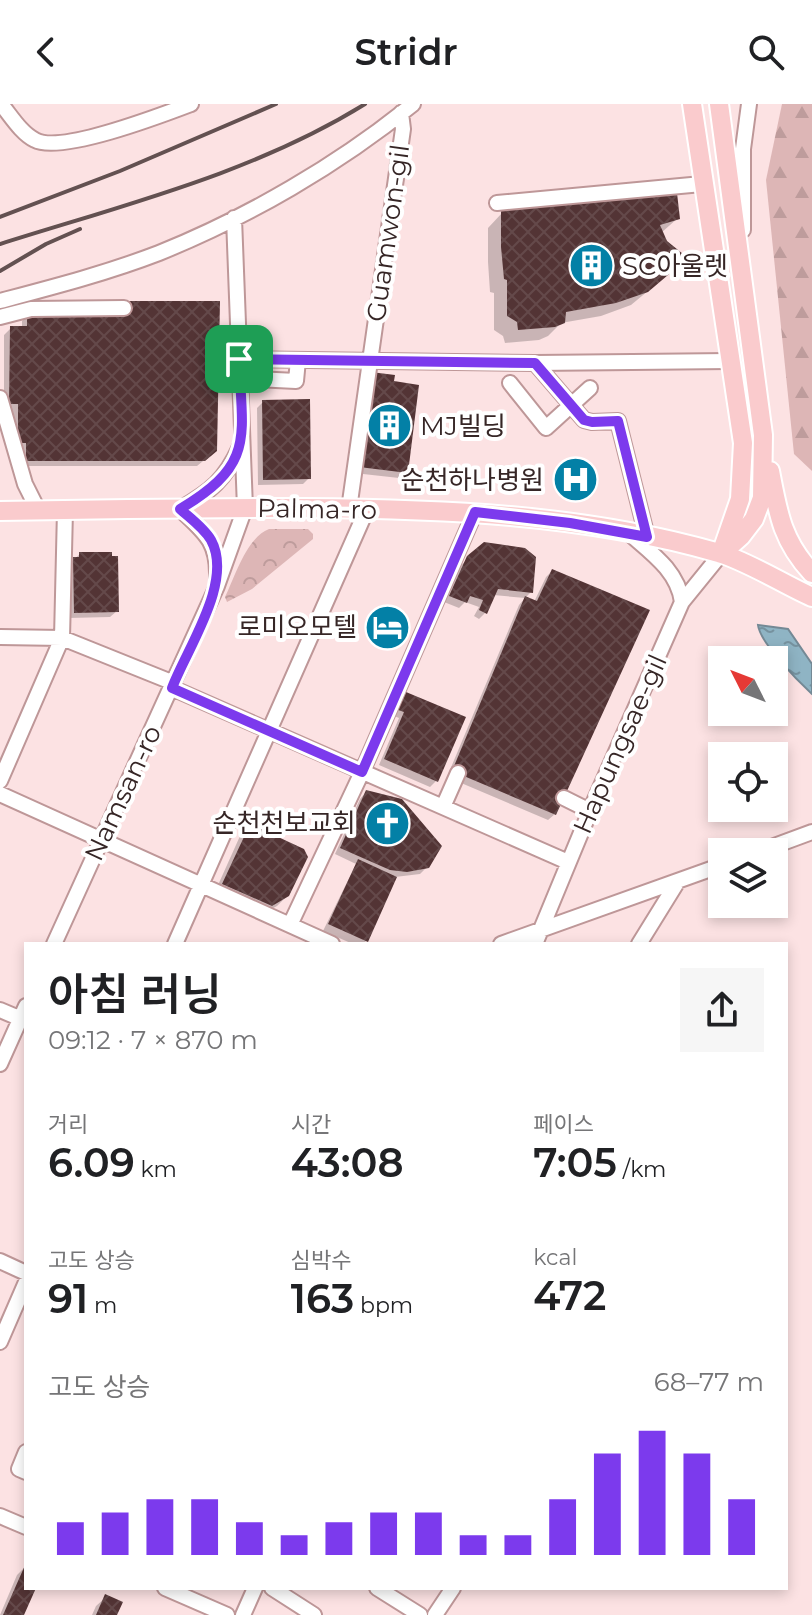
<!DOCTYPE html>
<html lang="ko">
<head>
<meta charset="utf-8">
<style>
	:root { --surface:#fff; --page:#f6f6f6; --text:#202124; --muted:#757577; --accent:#7c3aed }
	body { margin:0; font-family:Montserrat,"Noto Sans KR",sans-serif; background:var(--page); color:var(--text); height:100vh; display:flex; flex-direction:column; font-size:30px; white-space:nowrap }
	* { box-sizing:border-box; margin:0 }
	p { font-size:26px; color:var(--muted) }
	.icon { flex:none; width:44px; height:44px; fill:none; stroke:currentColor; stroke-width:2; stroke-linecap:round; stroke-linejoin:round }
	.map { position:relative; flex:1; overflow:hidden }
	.drawer { position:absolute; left:24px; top:838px; width:764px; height:648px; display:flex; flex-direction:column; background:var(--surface); border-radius:0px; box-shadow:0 4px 12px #0003 }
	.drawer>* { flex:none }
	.needle { width:52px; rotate:312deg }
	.fabs { position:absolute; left:708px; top:542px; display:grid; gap:16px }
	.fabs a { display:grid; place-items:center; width:80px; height:80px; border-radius:0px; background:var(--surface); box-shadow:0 4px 12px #0003; font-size:40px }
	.pin { position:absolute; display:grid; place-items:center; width:68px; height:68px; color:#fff; margin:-34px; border-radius:16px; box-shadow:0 4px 12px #0006 }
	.round { display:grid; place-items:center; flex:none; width:84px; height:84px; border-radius:0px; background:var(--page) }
	.head { display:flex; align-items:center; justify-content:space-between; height:136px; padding:0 24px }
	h1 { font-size:44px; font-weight:600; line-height:60px }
	.metrics { display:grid; grid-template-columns:repeat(3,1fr); gap:12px; height:136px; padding:8px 24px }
	.metrics div { display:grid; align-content:center }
	.metrics b { font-size:40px; font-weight:600 }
	.metrics small { font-size:22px; font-weight:400 }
	.metrics p { font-size:22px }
	.chart { height:224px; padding:16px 24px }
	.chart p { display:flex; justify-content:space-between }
	.chart svg { width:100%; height:144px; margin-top:8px; stroke:var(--accent); stroke-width:6 }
	header { display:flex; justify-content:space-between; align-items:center; height:104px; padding:0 24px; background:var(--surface); font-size:36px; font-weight:600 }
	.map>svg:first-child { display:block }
</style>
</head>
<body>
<header><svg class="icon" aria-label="back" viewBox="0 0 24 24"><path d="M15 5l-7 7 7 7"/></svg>Stridr<svg class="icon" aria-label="search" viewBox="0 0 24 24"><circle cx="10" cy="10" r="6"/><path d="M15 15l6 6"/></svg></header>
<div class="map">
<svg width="812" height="1511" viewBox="0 0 812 1511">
	<defs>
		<pattern id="forest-firs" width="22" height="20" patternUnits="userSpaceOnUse" patternTransform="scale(2)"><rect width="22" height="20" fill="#ddb6b6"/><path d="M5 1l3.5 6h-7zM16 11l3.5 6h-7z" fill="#be9c9c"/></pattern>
		<pattern id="park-crowns" width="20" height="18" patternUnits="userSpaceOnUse" patternTransform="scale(2)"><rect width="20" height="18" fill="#ddb6b6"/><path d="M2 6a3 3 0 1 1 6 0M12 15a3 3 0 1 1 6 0" fill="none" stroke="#be9c9c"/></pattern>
		<pattern id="water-ripples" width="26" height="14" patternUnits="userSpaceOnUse" patternTransform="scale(2)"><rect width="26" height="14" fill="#8fb4c4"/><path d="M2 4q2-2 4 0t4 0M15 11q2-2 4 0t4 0" fill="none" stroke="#76929f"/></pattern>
		<pattern id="building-cross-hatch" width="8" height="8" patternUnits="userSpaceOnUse" patternTransform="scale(2)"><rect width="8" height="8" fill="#533435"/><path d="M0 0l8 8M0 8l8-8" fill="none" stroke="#64494a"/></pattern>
	</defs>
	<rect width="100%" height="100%" fill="#fce2e3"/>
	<!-- forest -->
	<path fill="url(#forest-firs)" d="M782 0H812V367L794 350 766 76Z"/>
	<!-- park -->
	<path fill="url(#park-crowns)" d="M269 425H308L313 430V435L252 485 227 498 225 493C235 473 246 434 269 425Z"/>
	<!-- water -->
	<path fill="url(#water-ripples)" stroke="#748995" stroke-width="2" d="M758 521 788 525 812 560V590C798 577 760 539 758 521Z"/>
	<!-- shadow -->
	<path fill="#0003" d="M502 109 678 114 661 129 671 168 631 201 601 212 561 219 548 232 539 236 505 239 503 232 494 226V189L490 188 488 158V124Z
		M28 211 208 353 197 362H21L12 345 13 306H4V231L11 224H22V217Z
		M392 279 406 368 399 374 354 369Z
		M263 298 309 374 303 380 258 381 257 304Z
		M80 450 117 507 110 513 69 514 68 461Z
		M469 454 531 488 525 494 493 491 485 509 479 515 474 512 479 503 465 498 459 504 444 498 461 461Z
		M552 467 555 710 548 716 447 673 519 501 525 494 534 498 546 473Z
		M407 590 437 676 430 683 379 661 399 614 394 612 400 596Z
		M366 688 427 763 420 770 395 773 366 837 363 840H353L323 827 356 760 335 750 360 695Z
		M250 722 288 791 277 802 261 811 214 790 240 732Z
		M26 1462V1484H34L22 1511H0L17 1471Z
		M106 1493 115 1511H92L96 1502Z"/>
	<!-- building -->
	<path fill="url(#building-cross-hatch)" d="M677 89 680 115 660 121 667 137 688 154 648 188 616 199 566 208 565 219 555 223 518 226 517 218 507 212V176L504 175 501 143V107Z
		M124 197H220L217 347 205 357H26V339H18V300H9L10 222H27V209Z
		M371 268 395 271 394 277 419 281 408 369 359 363Z
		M310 295 311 375 263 376 262 296Z
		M484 438 525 444 536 453 533 489 498 485 487 510 479 506 483 496 470 492 467 499 449 492 467 452Z
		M79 448H112V452H118L119 508 74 509 73 453H79Z
		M552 465 650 506 556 711 452 667 525 492 537 497Z
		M406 588 466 613 438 678 384 655 404 608 398 606Z
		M366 686 402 695 442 742 429 764 407 768 390 766 340 744Z
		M250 720 304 745 308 753 289 792 272 802 222 780Z
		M358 755 397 773 368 838 328 820Z
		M26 1459V1484H36L24 1511H3Z
		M105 1490 123 1498 117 1511H96Z"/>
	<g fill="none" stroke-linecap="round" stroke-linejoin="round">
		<defs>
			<path id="minor" d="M1 0C11 12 21 29 35 36 60 50 162 11 191 0
				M497 99 702 80
				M743 126V45L749 0
				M0 197C53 183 107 169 159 149 248 113 338 61 413 0
				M0 213 31 205 124 204
				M239 255 535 259 730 257
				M535 259 584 316 592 318 618 317 647 433
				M256 275 296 277 298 256
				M510 279 546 324 590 284
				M0 294 25 380 38 406
				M349 405 403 25 401 9
				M631 431C653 450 678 468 682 498
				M217 473C218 437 204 428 180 405 211 387 225 376 240 343
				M0 533 62 534 174 579
				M172 584 568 758
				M0 677 62 534 65 406
				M0 690 332 840
				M564 694 590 707
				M443 703 458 669
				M758 748 812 728
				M290 821 362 668 475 408
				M54 840 217 482 245 404 234 114
				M175 840 367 405
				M501 840 722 761
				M535 840 590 707 682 498 721 450
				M639 840 678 777
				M0 906 26 917
				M0 960 26 902
				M0 1157 26 1169
				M0 1238 26 1178
				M26 1348 19 1365 26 1368
				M0 1412 26 1423
				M165 1484 227 1511
				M272 1484 314 1511
				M377 1484 420 1511
				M243 1511 255 1484
				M435 1511 453 1484"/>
			<path id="major" d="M692 0 743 339 740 395 722 447
				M719 0 763 331 762 394 754 415 741 432 721 450
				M770 367C778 409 782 437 812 469
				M0 407C101 405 202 404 304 404 443 405 584 410 719 449 749 458 783 480 812 493"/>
		</defs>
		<!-- minor casing -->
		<use href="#minor" stroke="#be9798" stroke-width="18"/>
		<!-- major casing -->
		<use href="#major" stroke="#fff" stroke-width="22"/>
		<!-- minor -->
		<use href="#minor" stroke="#fff" stroke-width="14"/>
		<!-- major -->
		<use href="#major" stroke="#facbcd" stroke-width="18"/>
		<!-- rail -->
		<path stroke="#635151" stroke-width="4" d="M0 113 120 67 276 0
			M0 140C123 101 254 69 365 0
			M0 167 46 140 80 125"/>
	</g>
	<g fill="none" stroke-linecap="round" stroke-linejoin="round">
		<defs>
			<path id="route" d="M239 255 535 259 584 316 592 318 618 317 647 433 570 419 475 408 362 668 172 584C187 544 234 478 211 436 204 424 190 414 180 405 256 360 242 333 239 255Z"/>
		</defs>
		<!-- route casing -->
		<use href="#route" stroke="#fff" stroke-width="16"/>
		<!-- route -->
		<use href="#route" stroke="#7c3aed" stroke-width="10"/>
	</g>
	<!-- icons -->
	<defs>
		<symbol id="building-disc" viewBox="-11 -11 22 22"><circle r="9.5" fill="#0380a6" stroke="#fff"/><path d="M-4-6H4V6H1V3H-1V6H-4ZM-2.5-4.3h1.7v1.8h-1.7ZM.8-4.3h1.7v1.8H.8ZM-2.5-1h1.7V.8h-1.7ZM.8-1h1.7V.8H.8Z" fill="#fff"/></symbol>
		<symbol id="hospital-disc" viewBox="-11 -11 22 22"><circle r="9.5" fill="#0380a6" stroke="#fff"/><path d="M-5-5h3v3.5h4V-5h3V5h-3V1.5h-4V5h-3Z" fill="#fff"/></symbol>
		<symbol id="hotel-disc" viewBox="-11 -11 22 22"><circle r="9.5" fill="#0380a6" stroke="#fff"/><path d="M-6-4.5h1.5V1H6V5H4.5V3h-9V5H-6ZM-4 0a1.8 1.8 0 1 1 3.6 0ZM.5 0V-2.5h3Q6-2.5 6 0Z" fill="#fff"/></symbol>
		<symbol id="church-disc" viewBox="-11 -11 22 22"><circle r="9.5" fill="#0380a6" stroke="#fff"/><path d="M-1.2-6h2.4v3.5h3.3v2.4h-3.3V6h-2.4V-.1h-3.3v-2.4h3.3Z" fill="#fff"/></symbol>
	</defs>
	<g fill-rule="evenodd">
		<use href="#building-disc" x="566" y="136" width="51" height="51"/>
		<use href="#building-disc" x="364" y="296" width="51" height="51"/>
		<use href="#hospital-disc" x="550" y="350" width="51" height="51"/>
		<use href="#hotel-disc" x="362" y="498" width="51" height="51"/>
		<use href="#church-disc" x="362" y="694" width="51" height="51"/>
	</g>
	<g text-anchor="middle" stroke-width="8" stroke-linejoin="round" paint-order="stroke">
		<!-- street labels -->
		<g font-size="26" fill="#362626" stroke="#fff">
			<text transform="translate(388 129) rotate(-82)" y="9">Guamwon-gil</text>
			<text transform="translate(317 405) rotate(1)" y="9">Palma-ro</text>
			<text transform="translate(620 640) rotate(-66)" y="9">Hapungsae-gil</text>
			<text transform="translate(123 689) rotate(-65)" y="9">Namsan-ro</text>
		</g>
		<!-- poi labels -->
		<g font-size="26" fill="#362626" stroke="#fff" text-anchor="end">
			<text x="622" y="171" text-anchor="start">SC아울렛</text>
			<text x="420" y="331" text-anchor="start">MJ빌딩</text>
			<text x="544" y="385">순천하나병원</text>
			<text x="357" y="532">로미오모텔</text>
			<text x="356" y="728">순천천보교회</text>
		</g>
	</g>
</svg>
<div class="fabs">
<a><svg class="needle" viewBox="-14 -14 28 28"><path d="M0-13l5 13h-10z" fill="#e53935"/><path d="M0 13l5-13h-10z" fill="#757577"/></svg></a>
<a><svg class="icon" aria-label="locate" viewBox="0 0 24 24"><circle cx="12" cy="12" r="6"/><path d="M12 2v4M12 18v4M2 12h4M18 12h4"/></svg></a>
<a><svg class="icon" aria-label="layers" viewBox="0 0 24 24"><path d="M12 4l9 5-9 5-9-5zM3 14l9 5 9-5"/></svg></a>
</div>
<div class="pin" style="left:239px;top:255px;background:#1e9e55"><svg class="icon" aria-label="arrive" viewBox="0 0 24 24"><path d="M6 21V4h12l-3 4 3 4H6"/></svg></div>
<section class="drawer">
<div class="head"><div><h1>아침 러닝</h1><p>09:12 · 7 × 870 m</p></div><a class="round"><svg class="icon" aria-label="share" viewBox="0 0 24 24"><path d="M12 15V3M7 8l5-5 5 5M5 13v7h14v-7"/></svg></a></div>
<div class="metrics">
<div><p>거리</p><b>6.09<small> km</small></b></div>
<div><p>시간</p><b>43:08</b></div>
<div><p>페이스</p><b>7:05<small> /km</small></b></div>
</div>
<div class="metrics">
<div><p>고도 상승</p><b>91<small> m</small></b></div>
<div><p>심박수</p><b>163<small> bpm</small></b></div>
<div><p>kcal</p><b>472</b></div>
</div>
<div class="chart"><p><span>고도 상승</span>68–77 m</p>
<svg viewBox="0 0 160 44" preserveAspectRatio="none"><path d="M5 44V34M15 44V31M25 44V27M35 44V27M45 44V34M55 44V38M65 44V34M75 44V31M85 44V31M95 44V38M105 44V38M115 44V27M125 44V13M135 44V6M145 44V13M155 44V27"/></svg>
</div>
</section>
</div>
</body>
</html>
